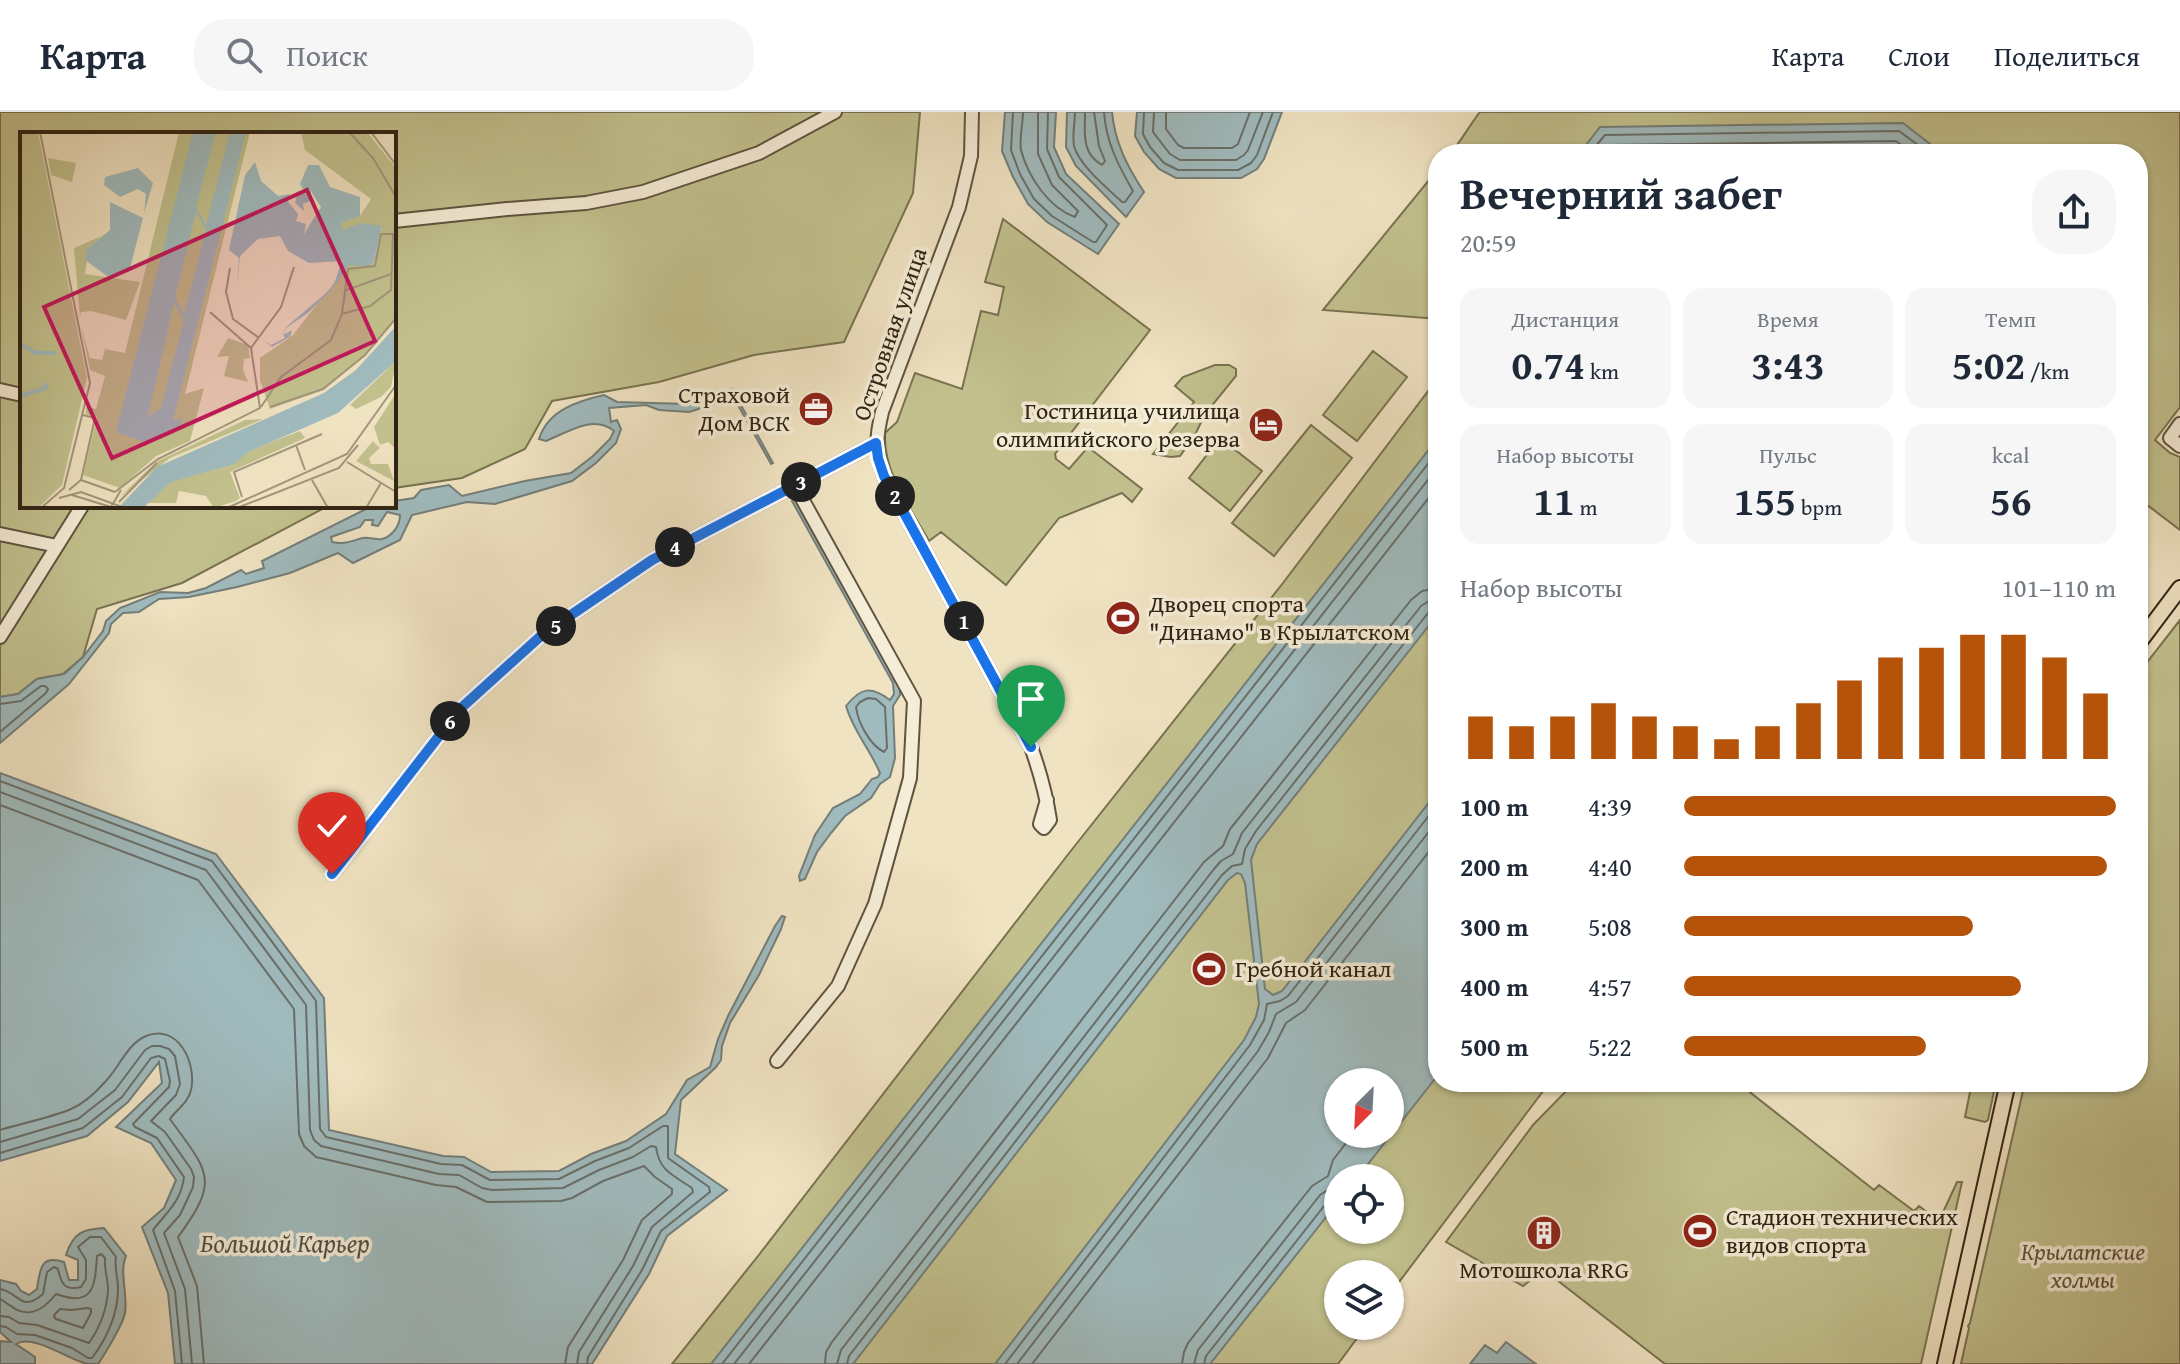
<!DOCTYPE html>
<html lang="ru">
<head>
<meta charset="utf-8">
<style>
	:root { --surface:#fff; --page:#f6f6f7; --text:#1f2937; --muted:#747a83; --line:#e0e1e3; --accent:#b45309 }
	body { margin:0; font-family:"Gentium Book Plus",serif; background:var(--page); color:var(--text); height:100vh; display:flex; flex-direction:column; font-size:30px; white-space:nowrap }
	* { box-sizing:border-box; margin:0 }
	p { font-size:26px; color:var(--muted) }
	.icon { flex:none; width:44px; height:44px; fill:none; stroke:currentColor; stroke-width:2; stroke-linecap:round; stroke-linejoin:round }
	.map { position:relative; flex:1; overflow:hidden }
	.details { position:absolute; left:1428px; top:32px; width:720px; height:948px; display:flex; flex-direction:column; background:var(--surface); border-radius:32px; box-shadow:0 2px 6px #0004 }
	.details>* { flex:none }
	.needle { width:52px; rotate:204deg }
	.controls { position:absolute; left:1324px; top:956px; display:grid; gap:16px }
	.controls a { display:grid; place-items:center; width:80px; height:80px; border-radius:50%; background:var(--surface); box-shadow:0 2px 6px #0004; font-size:40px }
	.pin { position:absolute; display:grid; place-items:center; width:68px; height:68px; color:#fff; margin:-82px -34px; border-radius:50% 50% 50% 0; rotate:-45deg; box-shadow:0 0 8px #0007 }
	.pin .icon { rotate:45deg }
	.km { position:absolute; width:40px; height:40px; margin:-20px; border-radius:50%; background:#222; color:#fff; font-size:22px; line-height:40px; text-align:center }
	.round { display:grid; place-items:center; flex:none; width:84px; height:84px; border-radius:32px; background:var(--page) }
	.summary { display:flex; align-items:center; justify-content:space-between; height:136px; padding:0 32px }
	h1 { font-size:44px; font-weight:600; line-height:60px }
	.figures { display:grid; grid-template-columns:repeat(3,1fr); gap:12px; height:136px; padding:8px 32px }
	.figures div { display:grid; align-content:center; border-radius:20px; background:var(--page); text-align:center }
	.figures b { font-size:40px; font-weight:600 }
	.figures small { font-size:22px; font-weight:400 }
	.figures p { font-size:22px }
	.chart { height:224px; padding:16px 32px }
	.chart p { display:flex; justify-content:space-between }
	.chart svg { width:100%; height:144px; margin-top:8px; stroke:var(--accent); stroke-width:6 }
	ul { padding:0 32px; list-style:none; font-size:26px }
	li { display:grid; grid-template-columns:128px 96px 1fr; align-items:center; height:60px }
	li i { height:20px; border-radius:10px; background:var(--accent) }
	header { display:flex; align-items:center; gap:48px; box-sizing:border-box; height:112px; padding:0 40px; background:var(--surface); border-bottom:2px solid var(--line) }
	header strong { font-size:38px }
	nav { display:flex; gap:44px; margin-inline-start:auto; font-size:28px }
	.search { width:560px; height:72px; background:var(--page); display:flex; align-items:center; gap:20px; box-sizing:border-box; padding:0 28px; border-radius:32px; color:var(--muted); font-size:30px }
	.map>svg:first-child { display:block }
</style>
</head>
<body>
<header>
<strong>Карта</strong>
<div class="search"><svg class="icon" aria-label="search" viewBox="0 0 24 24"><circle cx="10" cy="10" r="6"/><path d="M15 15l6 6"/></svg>Поиск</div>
<nav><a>Карта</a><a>Слои</a><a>Поделиться</a></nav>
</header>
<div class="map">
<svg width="2180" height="1252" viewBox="0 0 2180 1252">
	<rect width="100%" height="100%" fill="#f0e3c2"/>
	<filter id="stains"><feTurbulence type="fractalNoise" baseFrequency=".0025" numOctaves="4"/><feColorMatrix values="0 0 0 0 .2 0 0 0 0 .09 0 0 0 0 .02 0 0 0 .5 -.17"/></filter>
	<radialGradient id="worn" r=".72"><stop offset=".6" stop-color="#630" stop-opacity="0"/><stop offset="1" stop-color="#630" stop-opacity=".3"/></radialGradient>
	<!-- green -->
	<path fill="#c2c18e" stroke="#797251" stroke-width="2" fill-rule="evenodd" d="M0 0H920L913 81 844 230 754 243 659 270 552 289 525 337 462 366 394 376V22H22V394H328L182 471 97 497 83 545 63 562 37 567 18 582 0 585Z
		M1480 0H2180V295L2155 328 2170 341 2180 345V418L2138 386V42H1450C1462 28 1469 14 1480 0Z
		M1438 57V207L1323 198Z
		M1003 107 1150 218 1055 342 1056 347 1069 357 1088 335 1142 377 1132 390 1122 381 1059 406 1006 473 941 420 929 429C910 395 883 361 885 321L897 310 915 261 962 277 981 199 998 203 1004 175 985 170Z
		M1373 239 1407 265 1357 329 1323 303Z
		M1215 253H1229L1236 257V264L1205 302 1195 323 1180 344 1171 345 1153 342 1194 290 1175 274 1183 265Z
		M1438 266V970H1550L1390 1182V1162H1338V1214H1366L1338 1252H672L758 1144 1066 745 1283 471ZM1338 970H1390V1022H1338ZM1338 1066H1390V1118H1338Z
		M1311 313 1352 346 1274 444 1232 411Z
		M1220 326 1262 359 1230 399 1189 366Z
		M2180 508V1252H1961L1969 1216 1968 1214 1970 1211 2025 970H2138V562Z
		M1575 970H1737L1874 1078 1879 1073 1914 1099 1919 1094 1939 1109 1957 1070H1962L1921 1252H1665L1544 1158 1523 1174 1446 1130 1533 1013Z
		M1972 970H1996L1988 1008 1985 1010 1965 1005Z"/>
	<!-- water -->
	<path fill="#a0bbbe" stroke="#737e7a" stroke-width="2" fill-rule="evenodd" d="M1005 0H1056L1054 35 1066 62 1119 112 1098 142 1047 110 1028 92 1013 65 1002 39Z
		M1067 0H1112C1115 31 1127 54 1144 80L1126 105 1076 54 1066 35Z
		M1137 0H1282L1264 47 1257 57 1241 66H1176L1159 57 1144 40 1135 24Z
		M1903 11 1943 42H1579L1600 15Z
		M732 277 773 351 771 352 734 286 689 300 659 298 646 293 609 296 611 310 617 308 621 317 616 331 596 351 572 369 495 392 467 390 412 403 400 428 353 451 338 441 290 461 237 475 189 485 159 487 139 500 123 501 111 512 109 521 69 572 0 631V585L18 582 37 567 64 562 83 545 103 519 106 509 120 496 160 480 188 481 206 476 241 458 246 462 264 456 262 449 372 394H394V389L414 386 421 378 449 373 462 384 525 369 571 361 593 344 610 327 614 319C594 302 568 320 546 329L539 327C548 298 578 289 604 283L617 290 689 292ZM387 400 400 403C400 413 393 424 382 427 376 428 369 425 363 426 351 429 344 433 332 430L331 425 360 415 365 408H373L372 413 378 414Z
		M1438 326V502L1257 732 1251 748 1265 877 1273 883 1282 879 1438 679V963L1357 1066H1338V1090L1210 1252H995L1244 928 1256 905 1259 892 1245 771 1241 762 1237 761 1228 768 853 1252H711ZM1338 970H1390V1022H1338Z
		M797 386 899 568 900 583 893 594 895 646 890 665 880 672 871 686 845 704 831 721 817 740 805 767 800 769 799 764 815 723 833 696 860 682 872 667 878 665 880 661C870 637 853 619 846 594 861 575 871 574 890 588L894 582 893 571 792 389Z
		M0 661 216 742 324 886 329 1018 443 1044 464 1045 491 1060 559 1059 591 1042 626 1029 666 1002 687 968 710 955 718 927 728 904 775 814 782 804 785 805 781 817 759 863 730 911 722 934 721 948 716 955 681 988 675 1042 727 1078 667 1124 649 1162 592 1252H175L168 1181 142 1115 164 1096 176 1068 151 1031 116 1015 162 971 159 950 128 990 87 1024 0 1049Z
		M104 1116 126 1144C119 1159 128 1184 125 1201 123 1212 105 1242 98 1252 95 1252 87 1252 84 1251 66 1246 33 1222 16 1232L35 1245V1252H0V1229L11 1230 0 1220V1168L16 1172 21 1179 29 1183 37 1177C40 1158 40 1142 64 1150L69 1168H78V1148L66 1143C73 1121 83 1117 104 1116Z
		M1506 1230 1536 1252H1470L1485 1233 1497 1241Z"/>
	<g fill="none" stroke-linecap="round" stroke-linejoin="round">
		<!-- shore -->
		<path stroke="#686f69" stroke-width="2" d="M1013 0 1011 38 1020 62 1034 87 1052 104 1093 130H1096L1107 113 1059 65 1047 37 1048 0
			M1023 0C1023 12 1019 27 1021 38 1028 65 1049 96 1075 105L1078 99 1052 73 1038 42V0
			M1075 0C1075 10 1072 24 1074 34 1079 53 1107 76 1122 90H1125L1133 79C1118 53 1106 30 1104 0
			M1085 0C1085 21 1081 41 1102 53L1105 49 1099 34 1094 0
			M1144 0 1143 22 1150 35 1164 51 1178 58H1238L1251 51 1257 43 1273 0
			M1154 0 1153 20 1170 42 1180 48H1236L1244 43 1248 38 1263 0
			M1166 0V17L1178 33 1184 36H1232L1238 32 1250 0
			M1589 42 1605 23 1899 19 1930 42
			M1602 42 1611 33 1896 29 1913 42
			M868 586 876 587 885 595 887 636 884 640C870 633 858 611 856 595L860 590Z
			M0 592 21 589 41 574H45L48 577 46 581 0 620
			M0 669 212 749 316 889 320 1017 326 1025 441 1052 462 1053 490 1068 559 1067 595 1049 629 1036 663 1014H668V1046L709 1075 710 1080 661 1119 642 1158 588 1245 587 1252
			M0 680 206 758 306 893 310 1018 314 1028 321 1034 439 1062 459 1063 482 1076 492 1078 563 1076 599 1058 633 1045 651 1034 656 1035C659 1059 673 1063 692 1076L693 1080 652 1115 633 1154 579 1240 577 1252
			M0 693 198 768 294 897 299 1022 304 1034 316 1045 436 1073 456 1075 487 1090 561 1089 572 1086 603 1069 644 1054 655 1065 672 1077V1082L642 1108 623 1148 568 1235 565 1252
			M0 1018C20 1012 53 1005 71 997 83 992 97 979 105 970 119 956 127 932 146 924 178 911 197 951 191 978 188 991 177 997 170 1007 208 1060 221 1067 178 1125L197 1174 204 1252
			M0 1030 78 1007 115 978 145 938 152 934H160L169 937 175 944 180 972 176 983 151 1009 165 1020 191 1057 194 1065 193 1075 180 1103 164 1121 185 1177 192 1252
			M0 1041 83 1016 122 985 151 946 159 944 165 947 170 969 169 975 133 1012 135 1015 157 1026 184 1065C181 1090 166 1101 153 1118L175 1179 182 1252
			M0 1177C20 1181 21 1201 43 1182L47 1160 54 1155 58 1157C61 1172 65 1179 81 1175L86 1167V1148L78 1135 90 1125H101L116 1145C114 1155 118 1165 118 1176 118 1201 107 1226 92 1246H88L72 1236 35 1223 17 1222 6 1215 0 1214
			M0 1187C4 1189 7 1192 11 1194 29 1208 44 1197 56 1182 94 1196 95 1174 97 1144L101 1142 105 1146C104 1157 108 1167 108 1178 107 1198 100 1215 89 1231L37 1213 19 1211 9 1205 0 1204
			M87 1196 91 1197V1201L83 1216 56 1207 54 1205 55 1202 60 1197 72 1198Z
			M722 1252 1438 339
			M734 1252 1438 355
			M749 1252 1438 374
			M825 1252 826 1240 832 1230 1204 750 1223 734 1230 717 1239 706 1411 488 1422 479 1438 476
			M837 1252 841 1238 1214 757 1221 749 1233 742 1242 721 1421 494 1429 489 1438 488
			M847 1252 849 1244 1222 763 1232 754 1242 752 1245 737 1256 719 1428 501 1438 498
			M1005 1252 1250 933 1264 908 1267 892 1280 889 1288 884 1438 692
			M1017 1252 1258 939 1269 920 1276 902 1296 890 1438 708
			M1032 1252 1268 946 1286 911 1305 898 1438 728
			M1182 1252 1184 1240 1188 1231 1312 1074 1328 1064 1333 1048 1353 1022
			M1194 1252 1198 1238 1320 1083 1329 1077 1338 1075
			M1204 1252 1206 1244 1328 1089 1338 1085"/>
		<defs>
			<path id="minor" d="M972 0 971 44 959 95 882 300C876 325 875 338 884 364L1031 635C1040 660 1046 682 1050 708L1044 716 1040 712 1047 688
				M394 109 507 97 586 91 643 80 759 41 835 0
				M0 278 22 283
				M2180 312 2170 326 2180 334
				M0 422 57 434
				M0 525 82 394
				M332 762 460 597 543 522 652 448 876 331
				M777 949 838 874 875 792 910 666 914 589 795 374"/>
			<path id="major" d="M2138 532 2180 476
				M1945 1252 2008 970"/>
		</defs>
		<!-- minor casing -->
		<use href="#minor" stroke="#605340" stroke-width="16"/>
		<!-- major casing -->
		<use href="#major" stroke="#302314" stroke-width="18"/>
		<!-- minor -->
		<use href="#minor" stroke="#f5edd7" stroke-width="12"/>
		<!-- major -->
		<use href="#major" stroke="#f0e3c2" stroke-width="14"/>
	</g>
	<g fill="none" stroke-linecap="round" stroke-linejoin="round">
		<defs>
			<path id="route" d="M332 762 460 597 543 522 652 448 876 331 878 346 884 364 1031 635"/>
		</defs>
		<!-- route casing -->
		<use href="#route" stroke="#fff" stroke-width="16"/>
		<!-- route -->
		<use href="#route" stroke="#1a73e8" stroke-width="10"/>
	</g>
	<!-- icons -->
	<defs>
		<symbol id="office-disc" viewBox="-11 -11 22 22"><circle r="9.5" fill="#8f2418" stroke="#f5edd7"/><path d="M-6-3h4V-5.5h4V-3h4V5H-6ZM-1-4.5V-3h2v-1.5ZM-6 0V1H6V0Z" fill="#fff"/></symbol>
		<symbol id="hotel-disc" viewBox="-11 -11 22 22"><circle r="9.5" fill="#8f2418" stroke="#f5edd7"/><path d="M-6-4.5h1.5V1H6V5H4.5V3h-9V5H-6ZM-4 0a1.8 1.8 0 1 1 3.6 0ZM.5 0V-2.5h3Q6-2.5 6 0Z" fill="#fff"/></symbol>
		<symbol id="stadium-disc" viewBox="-11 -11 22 22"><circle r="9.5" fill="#8f2418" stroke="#f5edd7"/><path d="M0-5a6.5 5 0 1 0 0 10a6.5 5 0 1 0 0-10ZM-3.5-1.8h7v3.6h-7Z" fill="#fff"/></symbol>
		<symbol id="building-disc" viewBox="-11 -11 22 22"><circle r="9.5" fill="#8f2418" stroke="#f5edd7"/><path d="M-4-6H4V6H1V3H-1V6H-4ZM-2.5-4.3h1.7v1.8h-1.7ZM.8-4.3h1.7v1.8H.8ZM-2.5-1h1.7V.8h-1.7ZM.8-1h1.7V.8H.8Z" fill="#fff"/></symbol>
	</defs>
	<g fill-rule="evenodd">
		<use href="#office-disc" x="796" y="277" width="40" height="40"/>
		<use href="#hotel-disc" x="1246" y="293" width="40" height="40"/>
		<use href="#stadium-disc" x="1103" y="486" width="40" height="40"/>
		<use href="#stadium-disc" x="1189" y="837" width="40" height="40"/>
		<use href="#stadium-disc" x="1680" y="1099" width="40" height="40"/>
		<use href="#building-disc" x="1524" y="1101" width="40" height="40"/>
	</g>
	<g text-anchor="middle" stroke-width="7" stroke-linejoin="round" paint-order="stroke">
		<!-- street labels -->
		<g font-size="24" fill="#302314" stroke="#f5edd7">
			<text transform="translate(890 222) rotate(-71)" y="8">Островная улица</text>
		</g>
		<!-- poi labels -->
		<g font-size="24" fill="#302314" stroke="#f5edd7" text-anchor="start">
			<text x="790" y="291" text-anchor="end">Страховой<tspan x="790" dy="28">Дом ВСК</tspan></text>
			<text x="1240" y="307" text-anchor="end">Гостиница училища<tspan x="1240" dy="28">олимпийского резерва</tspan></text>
			<text x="1149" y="500">Дворец спорта<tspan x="1149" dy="28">"Динамо" в Крылатском</tspan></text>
			<text x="1235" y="865">Гребной канал</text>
			<text x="1726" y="1113">Стадион технических<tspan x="1726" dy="28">видов спорта</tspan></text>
			<text x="1544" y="1166" text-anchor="middle">Мотошкола RRG</text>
		</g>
		<!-- park labels -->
		<g font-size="24" font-style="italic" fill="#5c5239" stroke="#f5edd7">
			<text x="2083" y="1148">Крылатские<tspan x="2083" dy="28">холмы</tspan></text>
		</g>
		<!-- water labels -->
		<g font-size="26" font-style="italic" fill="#525147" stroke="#f5edd7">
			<text x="285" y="1140">Большой Карьер</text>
		</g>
	</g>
	<!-- overview -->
	<g transform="translate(20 20)">
		<rect width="376" height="376" fill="#f0e3c2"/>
		<path d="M0 0H18L67 246 42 353 18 376H0ZM159 0H230L165 262 184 256 170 309 136 324 100 356 63 343 77 285 66 282V275L76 277 85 244 70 238 61 194 70 226 82 228 85 217 105 221ZM281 0H347L376 36V188L346 223 303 258 250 277 240 248V226L272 204 329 132 349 135 354 130 362 95 323 98 320 91 340 84 351 67 285 18ZM28 26 56 31 52 50 31 43ZM82 104 69 115 65 142 120 150 106 188 71 179 61 180 60 185 54 116ZM208 206 228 213 230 226 224 227 223 238 228 250 204 244 209 224 197 225ZM376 229 371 255 361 265 336 277 330 273ZM376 261V317L368 310 360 313 354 295ZM243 287 150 326 99 366 136 330 225 288ZM280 299 285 306 210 340 220 366 216 369 194 376 186 364 159 359 156 371H126L150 350ZM353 309 360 316 349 326 351 332H368L374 349 336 329Z" fill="#c2c18e"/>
		<path d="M173 0H196L176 75 186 93 210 0H226L153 288 162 287 161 293 124 310 96 300ZM176 80 186 98 164 183 155 165ZM154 171 164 188 141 276 128 284ZM235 30 241 49 258 64 270 62 266 67 278 82 276 89 286 92 284 102 301 75 290 58 292 68 283 72 284 79 275 71 278 59 286 62 280 52 288 33H299L310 55 340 65V84L321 91 323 98 341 91 362 94 354 130 349 135 329 133 314 155 288 181 266 196 263 203 272 198 270 205 252 215 243 208 251 213 265 206 263 202 266 195 313 155 322 129 289 131 268 119 260 104 238 107 220 124 217 154 219 126 209 118 225 43ZM118 36 133 51 124 81 126 62 118 57 100 65 84 53 85 45ZM90 70 123 86 109 140 87 144 65 128 67 117 90 98ZM376 194V229L318 281 228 320 214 332 151 350 123 376H98L137 335 304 261 336 238Z" fill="#a0bbbe" fill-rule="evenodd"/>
		<path fill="none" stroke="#a0bbbe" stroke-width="4" d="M0 212 16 221H36M0 264 26 256V251"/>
		<path fill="none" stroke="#a3967c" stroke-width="2" d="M20 0 70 251 44 356 21 376M329 0 353 26 376 65M351 0 376 33M210 136 206 160 213 187 239 206M324 159 371 142M231 216 261 175 274 135M241 275 261 245 311 208 322 182 328 137 355 134 361 102H373L371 158 350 174 322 182M250 275 303 257 345 223 376 186M276 313 285 338M327 330 376 360M61 348 95 360M292 348 308 376M49 358 61 348 75 286 63 283M95 360 138 327 240 276 231 216 190 180M52 363 91 375 101 358M222 365 214 340 302 302M39 366 61 360 105 376M99 370 137 331M207 376 327 322 376 253M217 376 319 336 338 313M346 376 361 351"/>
		<path fill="#c2185b" fill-opacity="0.15" stroke="#c2185b" stroke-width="4" d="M287 58 355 209 92 326 24 175Z"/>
		<rect width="376" height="376" fill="none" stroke="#302314" stroke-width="4"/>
	</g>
	<rect width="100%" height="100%" filter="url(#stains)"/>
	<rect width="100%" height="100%" fill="url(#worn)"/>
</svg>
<div class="controls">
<a><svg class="needle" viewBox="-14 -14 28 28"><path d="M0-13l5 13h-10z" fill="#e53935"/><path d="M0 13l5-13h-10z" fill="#747a83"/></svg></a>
<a><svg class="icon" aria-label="locate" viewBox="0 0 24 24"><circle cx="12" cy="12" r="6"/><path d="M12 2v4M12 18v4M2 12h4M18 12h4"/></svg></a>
<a><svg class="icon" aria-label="layers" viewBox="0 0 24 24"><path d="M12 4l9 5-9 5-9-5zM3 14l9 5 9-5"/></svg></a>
</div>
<div class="pin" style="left:1031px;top:635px;background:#1e9e55"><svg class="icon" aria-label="arrive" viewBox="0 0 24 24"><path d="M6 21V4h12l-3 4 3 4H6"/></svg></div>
<div class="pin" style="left:332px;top:762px;background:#d93025"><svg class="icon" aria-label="check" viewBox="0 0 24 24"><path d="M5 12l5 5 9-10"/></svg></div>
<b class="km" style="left:964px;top:509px">1</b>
<b class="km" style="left:895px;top:384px">2</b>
<b class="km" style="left:801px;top:370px">3</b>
<b class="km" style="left:675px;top:435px">4</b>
<b class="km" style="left:556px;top:514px">5</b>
<b class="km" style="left:450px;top:609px">6</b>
<section class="details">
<div class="summary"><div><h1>Вечерний забег</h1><p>20:59</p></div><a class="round"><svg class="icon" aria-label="share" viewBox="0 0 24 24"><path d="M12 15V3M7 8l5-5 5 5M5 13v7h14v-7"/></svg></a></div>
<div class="figures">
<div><p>Дистанция</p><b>0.74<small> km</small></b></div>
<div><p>Время</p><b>3:43</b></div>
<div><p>Темп</p><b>5:02<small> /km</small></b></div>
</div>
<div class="figures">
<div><p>Набор высоты</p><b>11<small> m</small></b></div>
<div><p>Пульс</p><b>155<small> bpm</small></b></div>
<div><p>kcal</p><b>56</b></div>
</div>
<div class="chart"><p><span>Набор высоты</span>101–110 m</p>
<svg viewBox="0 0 160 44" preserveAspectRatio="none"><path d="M5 44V31M15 44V34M25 44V31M35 44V27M45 44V31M55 44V34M65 44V38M75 44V34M85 44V27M95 44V20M105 44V13M115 44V10M125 44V6M135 44V6M145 44V13M155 44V24"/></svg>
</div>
<ul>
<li><b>100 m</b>4:39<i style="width:100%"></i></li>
<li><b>200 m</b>4:40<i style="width:98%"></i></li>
<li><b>300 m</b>5:08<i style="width:67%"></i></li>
<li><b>400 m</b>4:57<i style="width:78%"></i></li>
<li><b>500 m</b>5:22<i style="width:56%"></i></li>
</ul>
</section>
</div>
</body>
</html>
